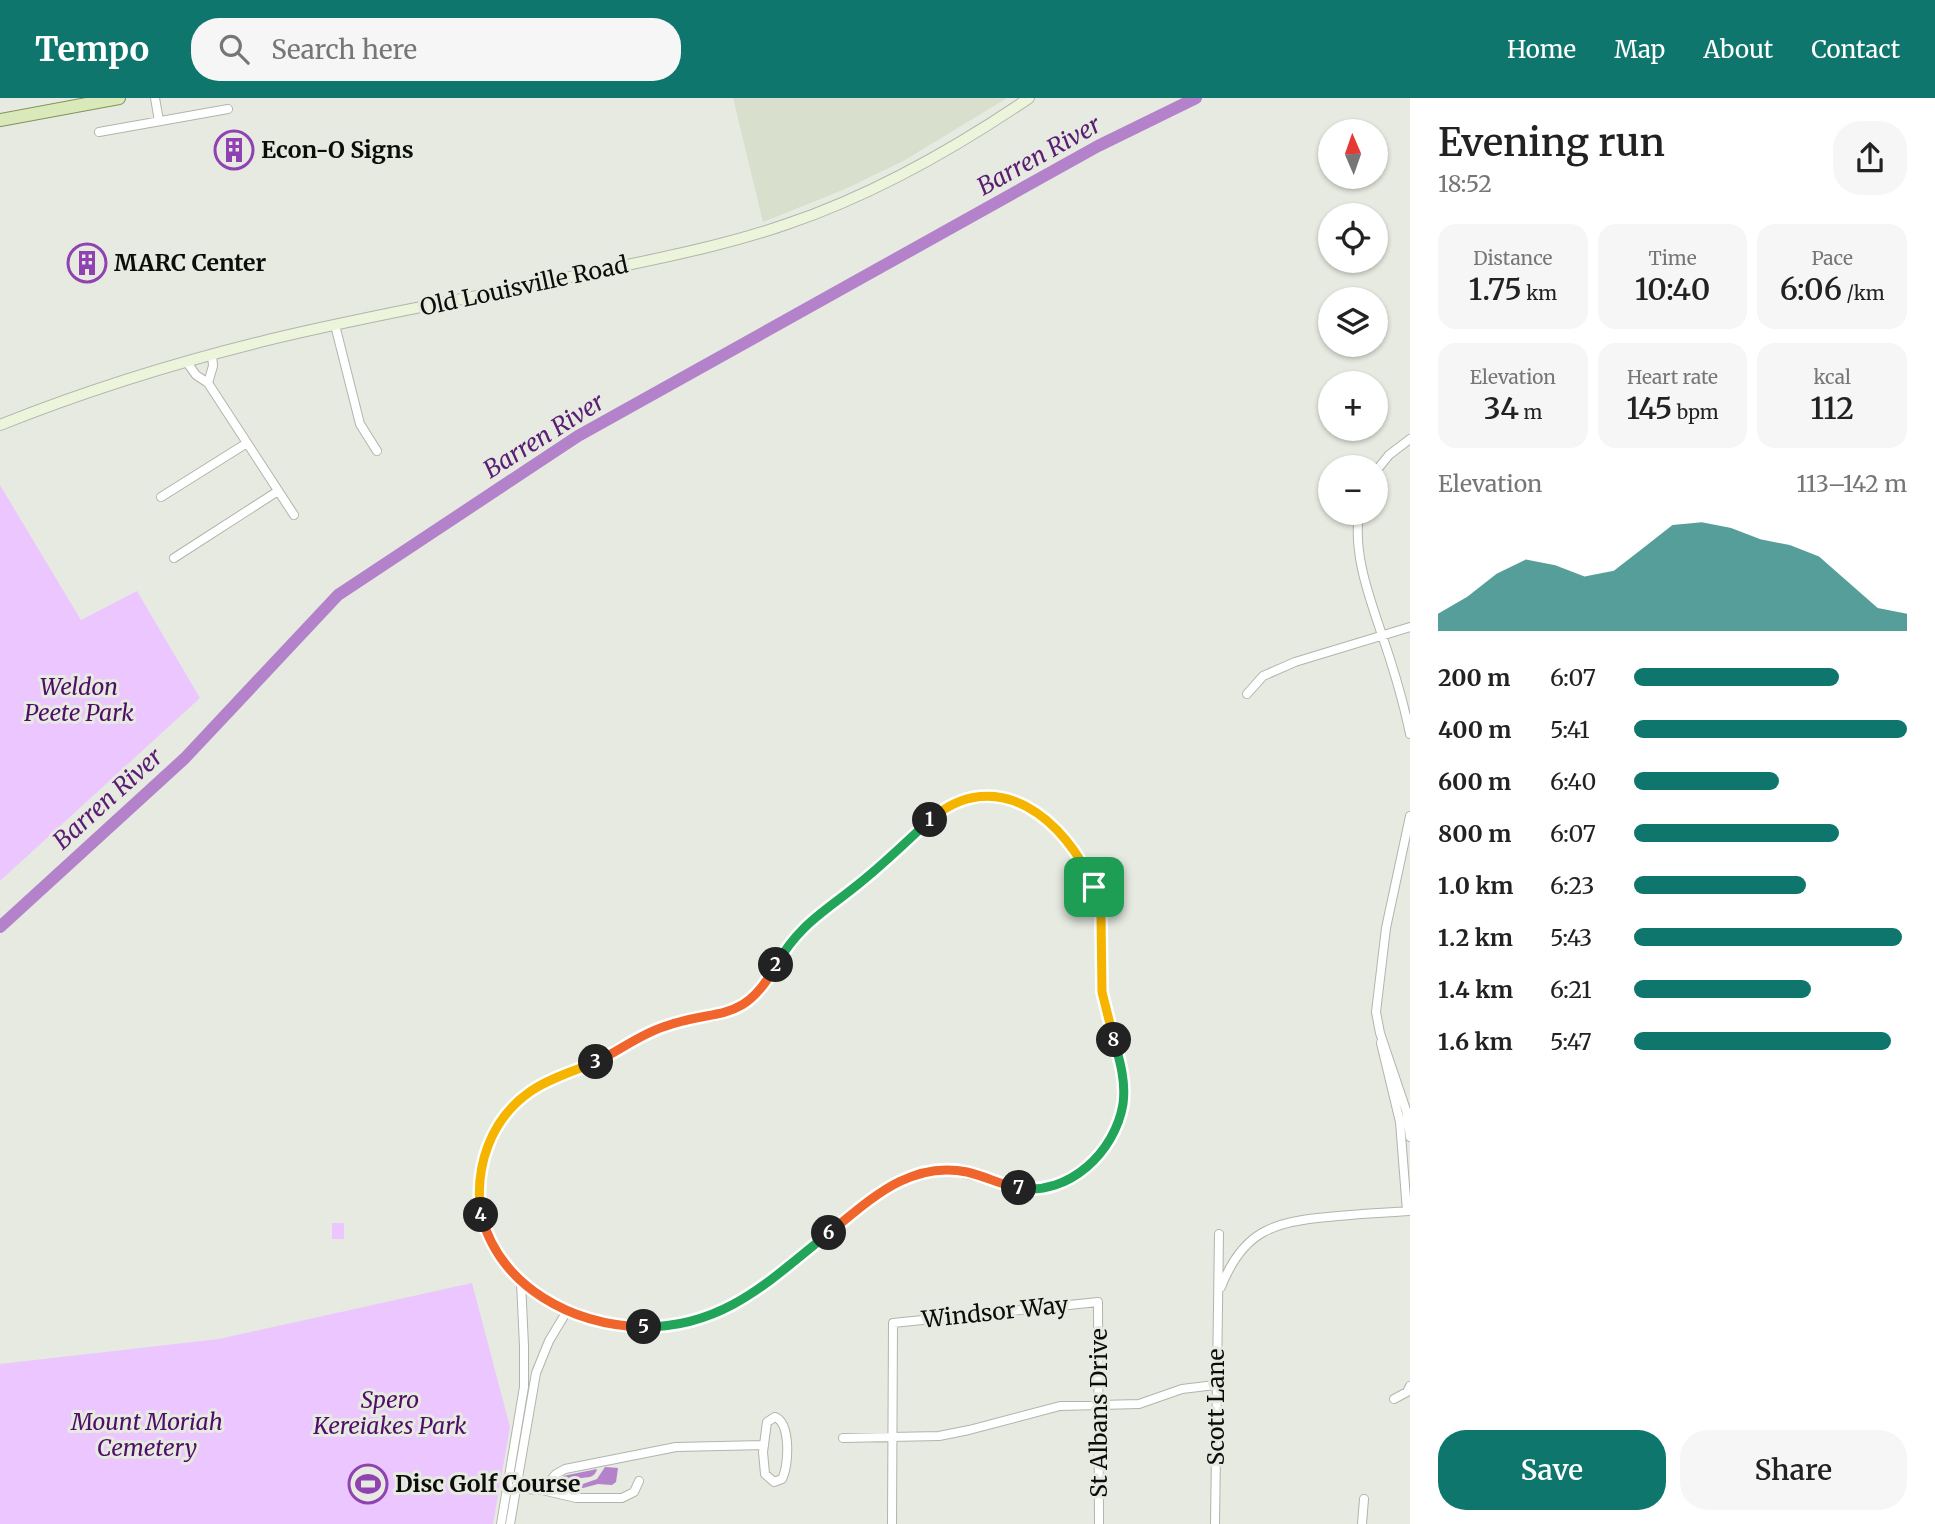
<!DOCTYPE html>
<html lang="en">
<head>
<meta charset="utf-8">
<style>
	:root { --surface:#fff; --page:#f6f6f6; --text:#222; --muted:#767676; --accent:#0f766e }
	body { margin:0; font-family:Merriweather,serif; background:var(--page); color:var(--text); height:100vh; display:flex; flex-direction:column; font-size:26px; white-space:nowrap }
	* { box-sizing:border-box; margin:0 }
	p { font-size:23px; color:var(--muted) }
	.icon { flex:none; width:38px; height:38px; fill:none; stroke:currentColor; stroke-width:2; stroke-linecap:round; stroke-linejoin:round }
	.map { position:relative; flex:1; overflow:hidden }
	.panel { display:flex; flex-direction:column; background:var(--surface); width:525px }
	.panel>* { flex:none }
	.needle { width:46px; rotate:358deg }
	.controls { position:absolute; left:1318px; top:21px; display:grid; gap:14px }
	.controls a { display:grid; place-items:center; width:70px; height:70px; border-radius:50%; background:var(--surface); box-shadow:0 2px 5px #0004; font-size:35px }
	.pin { position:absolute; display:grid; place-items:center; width:60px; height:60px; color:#fff; margin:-30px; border-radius:14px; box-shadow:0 4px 10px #0006 }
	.km { position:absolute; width:35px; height:35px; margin:-18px; border-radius:50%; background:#222; color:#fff; font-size:19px; line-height:35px; text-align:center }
	.round { display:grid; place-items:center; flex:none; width:74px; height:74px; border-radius:28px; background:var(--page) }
	.overview { display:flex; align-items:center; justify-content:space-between; height:119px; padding:0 28px }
	h1 { font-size:38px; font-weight:600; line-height:52px }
	.figures { display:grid; grid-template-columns:repeat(3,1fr); gap:10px; height:119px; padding:7px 28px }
	.figures div { display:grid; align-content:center; border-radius:18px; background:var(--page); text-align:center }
	.figures b { font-size:30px; font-weight:600 }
	.figures small { font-size:19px; font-weight:400 }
	.figures p { font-size:19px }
	.chart { height:196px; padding:14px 28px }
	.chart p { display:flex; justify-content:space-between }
	.chart svg { width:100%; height:126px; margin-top:7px; fill:var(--accent); opacity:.7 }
	.cta { display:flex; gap:14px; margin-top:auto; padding:14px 28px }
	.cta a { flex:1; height:80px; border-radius:28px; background:var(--accent); color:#fff; font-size:28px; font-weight:600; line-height:80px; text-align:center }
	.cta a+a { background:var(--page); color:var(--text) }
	ul { padding:0 28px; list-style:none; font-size:23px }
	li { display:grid; grid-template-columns:112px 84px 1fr; align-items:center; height:52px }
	li i { height:18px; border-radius:9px; background:var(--accent) }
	header { display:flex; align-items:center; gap:42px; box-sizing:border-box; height:98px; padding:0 35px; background:var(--accent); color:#fff }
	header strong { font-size:33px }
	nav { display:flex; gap:38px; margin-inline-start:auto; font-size:24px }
	.search { width:490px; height:63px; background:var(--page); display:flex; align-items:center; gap:18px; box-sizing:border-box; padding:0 24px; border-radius:28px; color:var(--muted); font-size:26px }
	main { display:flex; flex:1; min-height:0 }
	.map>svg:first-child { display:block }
</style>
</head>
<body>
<header>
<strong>Tempo</strong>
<div class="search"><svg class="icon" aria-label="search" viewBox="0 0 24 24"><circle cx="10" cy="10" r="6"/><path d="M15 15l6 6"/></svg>Search here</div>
<nav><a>Home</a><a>Map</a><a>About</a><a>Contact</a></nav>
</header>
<main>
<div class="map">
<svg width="1410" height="1426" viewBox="0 0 1410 1426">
	<rect width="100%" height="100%" fill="#e6eae0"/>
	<!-- built -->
	<path fill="#d8dfcd" d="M733 0H1007L905 62 845 91 763 124Z"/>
	<!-- green -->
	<path fill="#ecc7ff" d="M0 387 81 522 137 493 200 600 0 783Z
		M332 1125H344V1141H332Z
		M472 1185 510 1329 493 1426H0V1266L219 1241Z"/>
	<!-- water -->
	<path fill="#b382ca" d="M605 1369 618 1370 616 1384 612 1387 598 1386 583 1390 577 1388 597 1381Z
		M597 1371C594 1382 586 1378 577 1381 574 1382 572 1385 569 1387L563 1386V1378Z"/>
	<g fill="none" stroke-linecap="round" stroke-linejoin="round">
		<!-- river -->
		<path stroke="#b382ca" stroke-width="12" d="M0 829 185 660 338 497 578 338 1098 48 1196 0"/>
		<defs>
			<path id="street" d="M155 0 159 23
				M99 34 228 11
				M335 227 360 326 377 353
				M212 256 213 268 208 285 294 417
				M186 263 196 277 208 285
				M1376 373 1389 357 1410 341
				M161 399 247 345
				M1359 415C1353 456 1369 498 1382 537 1393 569 1403 602 1410 636
				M174 460 278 393
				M1247 596 1263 578 1295 564 1410 529
				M992 698C1043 704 1088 754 1098 803 1105 834 1099 866 1103 896 1112 967 1152 1006 1086 1069 1028 1125 976 1053 909 1078 886 1087 867 1104 848 1120 775 1178 714 1244 611 1225 575 1219 538 1204 513 1176 465 1123 469 1038 528 995 550 979 579 973 604 960 623 950 641 937 661 929 690 919 725 923 750 903 772 885 779 855 798 835 819 812 847 796 870 776 896 755 919 725 947 708 961 700 976 699 992 698Z
				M1410 718 1386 830 1376 914 1380 935 1406 1012 1410 1039
				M1381 945 1400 1024 1407 1113
				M1221 1189C1243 1133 1273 1124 1328 1119 1355 1116 1383 1115 1410 1113
				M1394 1301 1407 1294 1410 1288
				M775 1319C791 1325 789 1368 782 1381L774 1384 765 1376 763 1354 767 1324Z
				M843 1340 939 1338 969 1332 1060 1308 1139 1306 1182 1291 1215 1287
				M507 1390 542 1392 556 1376 565 1371 676 1349 764 1347
				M542 1392 576 1400H622L634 1394 639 1383
				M501 1426 524 1289V1248L521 1184
				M510 1426 536 1275 549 1243 567 1213
				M892 1426 893 1225 1098 1204 1099 1426
				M1215 1426 1219 1136
				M1362 1426 1364 1401"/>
			<path id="secondary" d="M0 327C85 293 171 266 260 244 360 219 463 202 565 180 639 164 715 151 787 126 873 97 954 51 1029 0"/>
			<path id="primary" d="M0 22 119 0"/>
		</defs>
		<!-- street casing -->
		<use href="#street" stroke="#b1b5ab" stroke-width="10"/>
		<!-- secondary casing -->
		<use href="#secondary" stroke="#b1b5ab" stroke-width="12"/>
		<!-- primary casing -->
		<use href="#primary" stroke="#81925e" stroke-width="14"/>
		<!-- street -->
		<use href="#street" stroke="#fff" stroke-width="8"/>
		<!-- secondary -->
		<use href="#secondary" stroke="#ecf4dc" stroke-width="10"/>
		<!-- primary -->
		<use href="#primary" stroke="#d9e9b9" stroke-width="12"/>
	</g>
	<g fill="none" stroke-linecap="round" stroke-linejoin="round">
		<defs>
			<path id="split-1" d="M930 722C997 664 1066 722 1094 789"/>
			<path id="split-2" d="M776 867C800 825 826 813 861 784 885 765 907 743 930 722"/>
			<path id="split-3" d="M596 964C619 953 639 937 663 929 717 909 743 928 776 867"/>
			<path id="split-4" d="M481 1117C474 1070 490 1021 531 993 550 980 574 973 596 964"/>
			<path id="split-5" d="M481 1117C501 1190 572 1227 644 1229"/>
			<path id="split-6" d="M644 1229C725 1229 770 1182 829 1135"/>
			<path id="split-7" d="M829 1135C870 1102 910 1062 967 1074 985 1078 1001 1087 1019 1090"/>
			<path id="split-8" d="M1019 1090C1069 1098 1115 1054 1123 1006 1126 984 1120 963 1114 942"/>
			<path id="split-9" d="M1094 789 1101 819 1102 894 1114 942"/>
		</defs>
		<!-- split-1 casing -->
		<use href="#split-1" stroke="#fff" stroke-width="14"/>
		<!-- split-2 casing -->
		<use href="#split-2" stroke="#fff" stroke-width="14"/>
		<!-- split-3 casing -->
		<use href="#split-3" stroke="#fff" stroke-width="14"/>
		<!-- split-4 casing -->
		<use href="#split-4" stroke="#fff" stroke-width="14"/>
		<!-- split-5 casing -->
		<use href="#split-5" stroke="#fff" stroke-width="14"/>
		<!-- split-6 casing -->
		<use href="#split-6" stroke="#fff" stroke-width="14"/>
		<!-- split-7 casing -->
		<use href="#split-7" stroke="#fff" stroke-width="14"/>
		<!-- split-8 casing -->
		<use href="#split-8" stroke="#fff" stroke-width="14"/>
		<!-- split-9 casing -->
		<use href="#split-9" stroke="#fff" stroke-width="14"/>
		<!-- split-1 -->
		<use href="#split-1" stroke="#f5b400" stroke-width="9"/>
		<!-- split-2 -->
		<use href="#split-2" stroke="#22a559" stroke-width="9"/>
		<!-- split-3 -->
		<use href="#split-3" stroke="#f0652b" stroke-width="9"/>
		<!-- split-4 -->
		<use href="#split-4" stroke="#f5b400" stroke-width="9"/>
		<!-- split-5 -->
		<use href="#split-5" stroke="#f0652b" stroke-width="9"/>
		<!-- split-6 -->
		<use href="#split-6" stroke="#22a559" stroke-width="9"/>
		<!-- split-7 -->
		<use href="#split-7" stroke="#f0652b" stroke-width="9"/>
		<!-- split-8 -->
		<use href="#split-8" stroke="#22a559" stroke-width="9"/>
		<!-- split-9 -->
		<use href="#split-9" stroke="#f5b400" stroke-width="9"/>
	</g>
	<!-- icons -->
	<defs>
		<symbol id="building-ring" viewBox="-11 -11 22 22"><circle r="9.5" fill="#e6eae0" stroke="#9142b2" stroke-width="1.5"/><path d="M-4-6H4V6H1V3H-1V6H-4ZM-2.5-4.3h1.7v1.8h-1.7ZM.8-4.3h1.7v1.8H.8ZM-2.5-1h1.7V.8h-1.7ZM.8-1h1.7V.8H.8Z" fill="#9142b2"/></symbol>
		<symbol id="stadium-ring" viewBox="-11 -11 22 22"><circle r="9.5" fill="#e6eae0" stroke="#9142b2" stroke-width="1.5"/><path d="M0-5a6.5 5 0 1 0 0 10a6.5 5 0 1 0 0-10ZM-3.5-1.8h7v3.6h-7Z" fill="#9142b2"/></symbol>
	</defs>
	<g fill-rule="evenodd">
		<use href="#building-ring" x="212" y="30" width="44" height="44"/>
		<use href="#building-ring" x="65" y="143" width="44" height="44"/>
		<use href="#stadium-ring" x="346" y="1364" width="44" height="44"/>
	</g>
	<g text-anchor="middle" stroke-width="6" stroke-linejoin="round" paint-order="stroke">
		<!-- poi labels -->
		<g font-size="23" font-weight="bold" fill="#0c0d0a" stroke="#e6eae0" text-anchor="start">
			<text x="261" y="60">Econ-O Signs</text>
			<text x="114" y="173">MARC Center</text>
			<text x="395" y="1394">Disc Golf Course</text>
		</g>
		<!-- street labels -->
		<g font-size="23" fill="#0c0d0a" stroke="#e6eae0">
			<text transform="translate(524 188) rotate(-12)" y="8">Old Louisville Road</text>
			<text transform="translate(995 1214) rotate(-6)" y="8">Windsor Way</text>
			<text transform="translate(1216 1309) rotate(-90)" y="8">Scott Lane</text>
			<text transform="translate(1099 1315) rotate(-90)" y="8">St Albans Drive</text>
		</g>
		<!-- park labels -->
		<g font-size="23" font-style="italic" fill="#4f0e67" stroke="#e6eae0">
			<text x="79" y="597">Weldon<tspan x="79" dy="26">Peete Park</tspan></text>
			<text x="390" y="1310">Spero<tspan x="390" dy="26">Kereiakes Park</tspan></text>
			<text x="147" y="1332">Mount Moriah<tspan x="147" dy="26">Cemetery</tspan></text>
		</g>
		<!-- water labels -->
		<g font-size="24" font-style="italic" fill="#5a1d73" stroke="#e6eae0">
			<text transform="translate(1039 58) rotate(-29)" y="8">Barren River</text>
			<text transform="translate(544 338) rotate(-32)" y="8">Barren River</text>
			<text transform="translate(108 701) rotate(-42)" y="8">Barren River</text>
		</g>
	</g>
</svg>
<div class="controls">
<a><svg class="needle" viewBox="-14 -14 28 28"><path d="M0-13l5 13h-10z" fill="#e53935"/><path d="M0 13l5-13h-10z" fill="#767676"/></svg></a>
<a><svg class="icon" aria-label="locate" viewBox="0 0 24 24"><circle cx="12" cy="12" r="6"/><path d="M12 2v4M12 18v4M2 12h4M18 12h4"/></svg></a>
<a><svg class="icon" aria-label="layers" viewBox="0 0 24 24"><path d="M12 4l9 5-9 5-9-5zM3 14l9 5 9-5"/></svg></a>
<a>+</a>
<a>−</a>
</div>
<div class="pin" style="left:1094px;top:789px;background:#1e9e55"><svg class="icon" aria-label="arrive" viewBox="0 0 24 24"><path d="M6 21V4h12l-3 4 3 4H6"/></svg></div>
<b class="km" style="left:930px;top:722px">1</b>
<b class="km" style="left:776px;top:867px">2</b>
<b class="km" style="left:596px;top:964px">3</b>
<b class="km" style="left:481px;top:1117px">4</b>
<b class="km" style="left:644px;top:1229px">5</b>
<b class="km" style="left:829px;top:1135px">6</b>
<b class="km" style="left:1019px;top:1090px">7</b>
<b class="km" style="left:1114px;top:942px">8</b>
</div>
<section class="panel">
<div class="overview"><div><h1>Evening run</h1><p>18:52</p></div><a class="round"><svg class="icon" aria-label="share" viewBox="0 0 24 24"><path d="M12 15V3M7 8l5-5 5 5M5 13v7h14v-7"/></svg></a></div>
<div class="figures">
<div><p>Distance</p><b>1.75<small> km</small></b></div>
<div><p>Time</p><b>10:40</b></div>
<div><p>Pace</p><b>6:06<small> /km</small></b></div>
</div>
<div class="figures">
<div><p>Elevation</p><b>34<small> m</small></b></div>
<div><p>Heart rate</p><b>145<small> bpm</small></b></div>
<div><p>kcal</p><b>112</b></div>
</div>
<div class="chart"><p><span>Elevation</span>113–142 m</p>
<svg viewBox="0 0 160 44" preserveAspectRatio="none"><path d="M0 44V38L10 32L20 24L30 19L40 21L50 25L60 23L70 15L80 7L90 6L100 8L110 12L120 14L130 18L140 27L150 36L160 38V44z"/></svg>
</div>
<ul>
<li><b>200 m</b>6:07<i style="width:75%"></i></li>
<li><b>400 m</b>5:41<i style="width:100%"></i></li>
<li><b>600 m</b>6:40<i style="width:53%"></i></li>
<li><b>800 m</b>6:07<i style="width:75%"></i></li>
<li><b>1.0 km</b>6:23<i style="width:63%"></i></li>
<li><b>1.2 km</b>5:43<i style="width:98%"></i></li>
<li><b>1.4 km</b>6:21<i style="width:65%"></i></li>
<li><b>1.6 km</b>5:47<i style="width:94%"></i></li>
</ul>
<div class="cta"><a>Save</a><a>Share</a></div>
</section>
</main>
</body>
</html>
